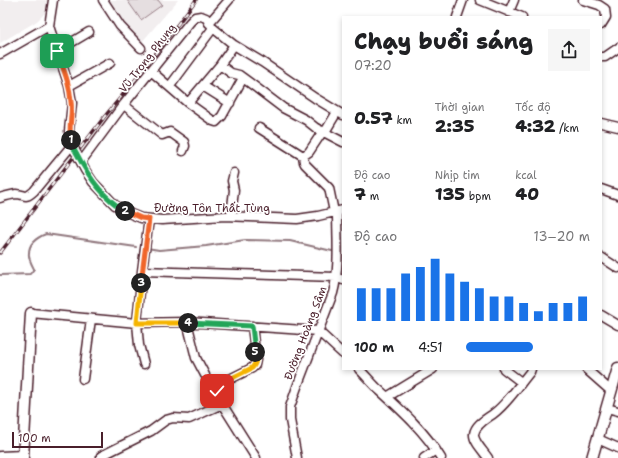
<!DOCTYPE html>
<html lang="vi">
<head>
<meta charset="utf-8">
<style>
	:root { --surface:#fff; --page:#f6f6f6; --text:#202124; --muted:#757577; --accent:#1a73e8 }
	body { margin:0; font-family:"Shantell Sans",sans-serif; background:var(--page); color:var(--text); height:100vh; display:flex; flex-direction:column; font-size:15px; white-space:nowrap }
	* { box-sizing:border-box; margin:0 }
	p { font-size:13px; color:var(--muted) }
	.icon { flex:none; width:22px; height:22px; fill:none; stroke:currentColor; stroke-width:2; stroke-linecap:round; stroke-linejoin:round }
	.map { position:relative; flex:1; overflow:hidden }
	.drawer { position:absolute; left:342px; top:16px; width:260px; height:354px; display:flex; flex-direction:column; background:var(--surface); border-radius:0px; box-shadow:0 2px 6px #0003 }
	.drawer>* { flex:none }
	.scale { position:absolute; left:12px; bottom:10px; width:91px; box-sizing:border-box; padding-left:4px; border:2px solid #4a1f2b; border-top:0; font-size:11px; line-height:14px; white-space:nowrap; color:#4a1f2b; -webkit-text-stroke:3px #fff; paint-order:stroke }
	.pin { position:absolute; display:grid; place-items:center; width:34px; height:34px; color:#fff; margin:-17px; border-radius:8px; box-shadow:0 2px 6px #0006 }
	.km { position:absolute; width:20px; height:20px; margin:-10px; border-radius:50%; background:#222; color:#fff; font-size:11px; line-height:20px; text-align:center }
	.round { display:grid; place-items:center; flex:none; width:42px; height:42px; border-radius:0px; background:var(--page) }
	.summary { display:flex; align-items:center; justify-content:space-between; height:68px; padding:0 12px }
	h1 { font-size:22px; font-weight:800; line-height:30px }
	.figures { display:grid; grid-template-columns:repeat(3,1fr); gap:6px; height:68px; padding:4px 12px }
	.figures div { display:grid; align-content:center }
	.figures b { font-size:17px; font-weight:800 }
	.figures small { font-size:11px; font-weight:400 }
	.figures p { font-size:11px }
	.chart { height:112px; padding:8px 12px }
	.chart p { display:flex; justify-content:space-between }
	.chart svg { width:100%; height:72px; margin-top:4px; stroke:var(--accent); stroke-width:6 }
	ul { padding:0 12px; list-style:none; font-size:13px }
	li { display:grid; grid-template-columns:64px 48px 1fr; align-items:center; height:30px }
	li i { height:10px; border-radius:5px; background:var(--accent) }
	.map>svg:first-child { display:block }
</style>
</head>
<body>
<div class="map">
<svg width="618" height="458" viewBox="0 0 618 458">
	<rect width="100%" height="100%" fill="#fff"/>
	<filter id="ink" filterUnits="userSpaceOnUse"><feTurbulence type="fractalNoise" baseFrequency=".025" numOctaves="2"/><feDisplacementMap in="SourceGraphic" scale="8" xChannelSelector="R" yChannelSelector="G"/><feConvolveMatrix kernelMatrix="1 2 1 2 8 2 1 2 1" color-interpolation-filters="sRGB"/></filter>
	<g filter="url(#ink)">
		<!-- built -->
		<path fill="#f2eeef" d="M0 0H47L45 13 37 21 0 43Z
			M106 0H178L141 43 122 24Z"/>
		<!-- green -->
		<path fill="#e5dee0" stroke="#987e86" d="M127 0H158L162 5 141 20Z"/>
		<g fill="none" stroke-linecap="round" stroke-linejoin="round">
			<!-- stream -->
			<path stroke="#91787e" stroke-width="2" d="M147 248 159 250 206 246 245 240 290 241 332 251
				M0 275 30 274 34 269C32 265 28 258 29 253 29 243 38 237 46 234L136 247"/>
			<defs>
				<path id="minor" d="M53 0 49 26 69 86 72 103 69 131 72 145 85 170 93 182 115 205 131 214 141 218 162 220 225 216 297 219 318 216 343 210
					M103 0 120 26 141 48
					M480 0 522 17
					M583 0 599 5 605 9 606 17 601 25
					M509 12 514 0
					M457 17 463 0
					M209 23 229 0
					M57 51 89 32
					M0 54 49 26
					M601 57H605L618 48
					M220 65 231 73 239 75 250 83 283 108 306 120 316 128 343 142
					M151 71 188 103 213 121 216 122 222 116 243 78
					M69 86 110 63
					M170 86 213 28
					M203 86 230 103
					M188 103 220 65 234 45
					M124 105 162 135 170 132 184 142 185 146 183 151
					M601 123 618 127
					M259 128 303 156 309 152 323 131
					M325 132 337 112
					M303 156 304 162 305 164 329 188 334 212
					M81 162 121 108 190 22 195 17 201 16 206 18 213 28 234 45 262 62 315 98 343 115
					M601 189 618 195
					M0 198C5 196 11 195 16 194 26 194 24 200 34 191L72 145
					M231 216 234 190 232 181 234 173
					M601 257 618 268
					M142 271 336 277 343 280
					M31 313 137 323 187 322 318 331 343 354
					M601 315 618 325
					M187 322 196 358 205 375
					M252 326 256 360 255 365 252 368 220 384 217 387V391L222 404 256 458
					M144 364 139 345 137 323 142 271 149 219
					M359 369C365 375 370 381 376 387 400 409 424 430 441 458
					M504 369 521 382
					M586 369 611 391
					M83 379 91 319
					M387 397 433 369
					M607 408 618 411
					M598 439 618 448
					M0 456 23 455
					M101 458V456L151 431 166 420 173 418 189 419 222 404
					M297 458 290 420V407L297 387 333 293C340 267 337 238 337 211
					M424 458 436 450
					M488 458C484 452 473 441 474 434 475 425 486 419 493 414 507 404 519 385 530 372L531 369"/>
				<path id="major" d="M23 458 31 313
					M592 458 618 368"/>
			</defs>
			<!-- minor casing -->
			<use href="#minor" stroke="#4a1f2b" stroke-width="11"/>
			<!-- major casing -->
			<use href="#major" stroke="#4a1f2b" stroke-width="13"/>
			<!-- minor -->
			<use href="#minor" stroke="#fff" stroke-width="8"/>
			<!-- major -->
			<use href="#major" stroke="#fff" stroke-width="10"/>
			<defs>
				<path id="rail" d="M0 253 105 116 140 74 196 0"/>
			</defs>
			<!-- rail casing -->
			<use href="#rail" stroke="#4a1f2b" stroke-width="3.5"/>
			<!-- rail -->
			<use href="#rail" stroke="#fff" stroke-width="2" stroke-dasharray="6" stroke-linecap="butt"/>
		</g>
	</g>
	<g fill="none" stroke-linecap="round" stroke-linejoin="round" filter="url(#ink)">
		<defs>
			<path id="split-1" d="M57 51C63 68 70 84 71 102 73 115 68 126 71 140"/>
			<path id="split-2" d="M71 140C72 145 74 149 77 154 88 176 103 198 125 211"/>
			<path id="split-3" d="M125 211 141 218 149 219 141 283"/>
			<path id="split-4" d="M141 283 137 323H188"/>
			<path id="split-5" d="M188 323 252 326 255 352"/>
			<path id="split-6" d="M217 391V387L220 384 252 368C257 363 256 358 255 352"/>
		</defs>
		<!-- split-1 casing -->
		<use href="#split-1" stroke="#fff" stroke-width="8"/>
		<!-- split-2 casing -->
		<use href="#split-2" stroke="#fff" stroke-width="8"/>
		<!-- split-3 casing -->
		<use href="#split-3" stroke="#fff" stroke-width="8"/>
		<!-- split-4 casing -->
		<use href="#split-4" stroke="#fff" stroke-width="8"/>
		<!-- split-5 casing -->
		<use href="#split-5" stroke="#fff" stroke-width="8"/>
		<!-- split-6 casing -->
		<use href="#split-6" stroke="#fff" stroke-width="8"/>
		<!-- split-1 -->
		<use href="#split-1" stroke="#f0652b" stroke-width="5"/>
		<!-- split-2 -->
		<use href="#split-2" stroke="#22a559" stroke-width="5"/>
		<!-- split-3 -->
		<use href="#split-3" stroke="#f0652b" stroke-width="5"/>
		<!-- split-4 -->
		<use href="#split-4" stroke="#f5b400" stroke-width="5"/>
		<!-- split-5 -->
		<use href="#split-5" stroke="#22a559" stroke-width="5"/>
		<!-- split-6 -->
		<use href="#split-6" stroke="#f5b400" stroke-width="5"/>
	</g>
	<g text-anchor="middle" stroke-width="3.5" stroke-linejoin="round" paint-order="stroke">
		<!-- street labels -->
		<g font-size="11" fill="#4a1f2b" stroke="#fff">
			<text transform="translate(147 58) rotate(-52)" y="4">Vũ Trọng Phụng</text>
			<text x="212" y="212">Đường Tôn Thất Tùng</text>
			<text transform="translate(305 333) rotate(-69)" y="4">Đường Hoàng Sâm</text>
		</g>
	</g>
</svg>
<div class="scale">100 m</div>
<div class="pin" style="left:57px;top:51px;background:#1e9e55"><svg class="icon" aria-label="arrive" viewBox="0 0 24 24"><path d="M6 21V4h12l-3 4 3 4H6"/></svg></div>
<div class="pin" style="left:217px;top:391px;background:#d93025"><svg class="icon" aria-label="check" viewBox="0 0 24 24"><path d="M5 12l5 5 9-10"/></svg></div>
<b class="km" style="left:71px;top:140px">1</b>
<b class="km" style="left:125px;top:211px">2</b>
<b class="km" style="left:141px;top:283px">3</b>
<b class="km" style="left:188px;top:323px">4</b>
<b class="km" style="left:255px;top:352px">5</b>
<section class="drawer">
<div class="summary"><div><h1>Chạy buổi sáng</h1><p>07:20</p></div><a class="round"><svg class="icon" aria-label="share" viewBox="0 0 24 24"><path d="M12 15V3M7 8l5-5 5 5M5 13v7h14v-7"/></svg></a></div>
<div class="figures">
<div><b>0.57<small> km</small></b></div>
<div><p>Thời gian</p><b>2:35</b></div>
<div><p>Tốc độ</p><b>4:32<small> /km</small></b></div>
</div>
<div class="figures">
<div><p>Độ cao</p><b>7<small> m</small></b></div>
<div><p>Nhịp tim</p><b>135<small> bpm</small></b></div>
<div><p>kcal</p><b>40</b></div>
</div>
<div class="chart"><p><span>Độ cao</span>13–20 m</p>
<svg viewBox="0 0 160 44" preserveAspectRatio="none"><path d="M5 44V24M15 44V24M25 44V24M35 44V15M45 44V11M55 44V6M65 44V15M75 44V20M85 44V24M95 44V29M105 44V29M115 44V33M125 44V38M135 44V33M145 44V33M155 44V29"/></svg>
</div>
<ul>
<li><b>100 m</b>4:51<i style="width:54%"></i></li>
</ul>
</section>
</div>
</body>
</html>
